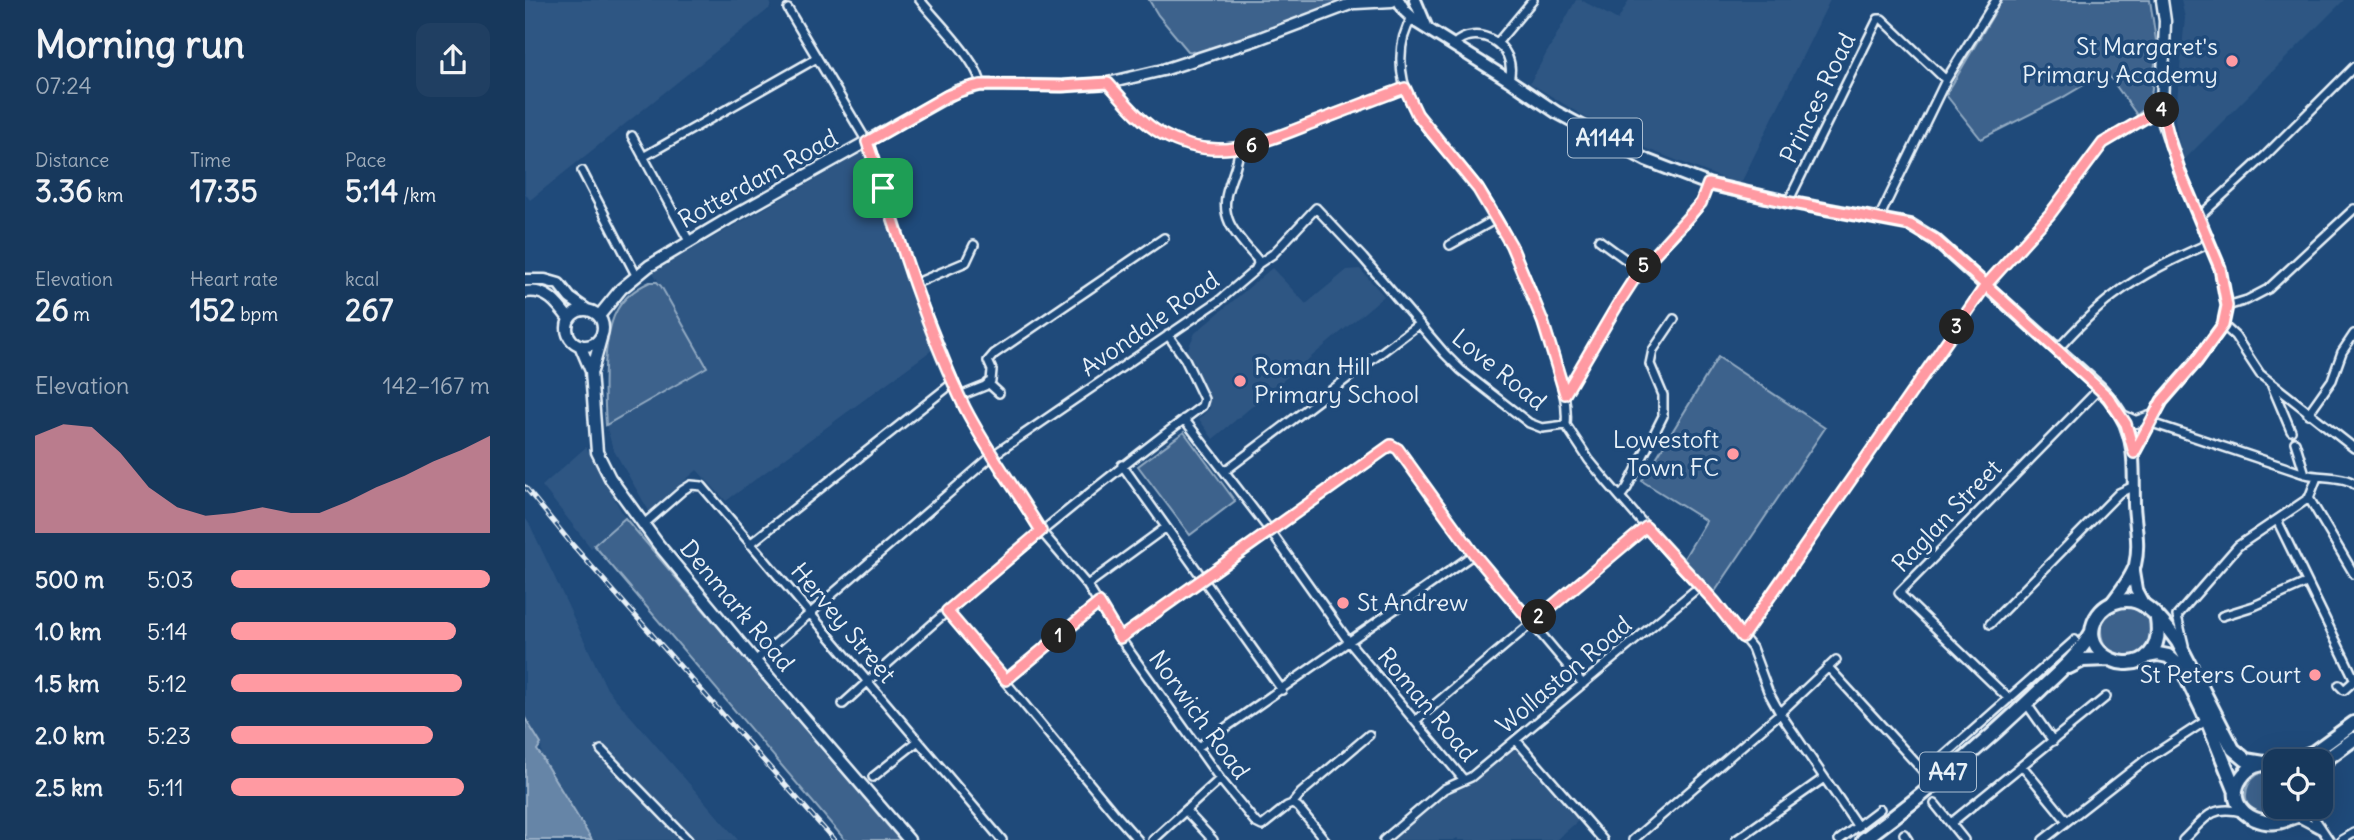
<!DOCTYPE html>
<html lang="en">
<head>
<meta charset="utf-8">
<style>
	:root { --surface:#17385c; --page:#203f62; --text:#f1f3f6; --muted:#9eacbb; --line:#365272; --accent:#ff9aa2 }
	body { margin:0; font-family:Delius,sans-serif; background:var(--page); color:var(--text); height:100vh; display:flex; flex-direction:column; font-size:26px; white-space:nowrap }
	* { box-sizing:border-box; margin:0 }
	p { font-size:23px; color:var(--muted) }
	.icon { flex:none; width:38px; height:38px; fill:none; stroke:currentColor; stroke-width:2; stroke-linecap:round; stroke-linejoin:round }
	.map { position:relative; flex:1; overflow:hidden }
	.sheet { display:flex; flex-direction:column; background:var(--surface); width:525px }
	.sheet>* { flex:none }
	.buttons { position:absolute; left:1738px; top:749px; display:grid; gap:14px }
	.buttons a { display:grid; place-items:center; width:70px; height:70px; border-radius:14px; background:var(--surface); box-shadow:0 7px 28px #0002,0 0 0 2px var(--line); font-size:35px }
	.pin { position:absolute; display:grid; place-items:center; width:60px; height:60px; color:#fff; margin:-30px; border-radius:14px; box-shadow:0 4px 10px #0006 }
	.km { position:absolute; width:35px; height:35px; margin:-18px; border-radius:50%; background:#222; color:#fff; font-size:19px; line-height:35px; text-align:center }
	.round { display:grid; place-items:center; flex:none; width:74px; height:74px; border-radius:14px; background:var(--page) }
	.overview { display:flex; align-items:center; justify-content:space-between; height:119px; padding:0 35px }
	h1 { font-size:38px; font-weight:800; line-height:52px }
	.stats { display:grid; grid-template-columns:repeat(3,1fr); gap:10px; height:119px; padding:7px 35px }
	.stats div { display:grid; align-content:center }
	.stats b { font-size:30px; font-weight:800 }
	.stats small { font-size:19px; font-weight:400 }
	.stats p { font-size:19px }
	.chart { height:196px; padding:14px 35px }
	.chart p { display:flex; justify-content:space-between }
	.chart svg { width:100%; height:126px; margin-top:7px; fill:var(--accent); opacity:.7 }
	ul { padding:0 35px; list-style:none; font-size:23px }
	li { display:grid; grid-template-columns:112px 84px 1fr; align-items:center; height:52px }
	li i { height:18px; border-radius:9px; background:var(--accent) }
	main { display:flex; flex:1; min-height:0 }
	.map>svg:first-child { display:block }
</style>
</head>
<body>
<main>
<section class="sheet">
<div class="overview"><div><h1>Morning run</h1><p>07:24</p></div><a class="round"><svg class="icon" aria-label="share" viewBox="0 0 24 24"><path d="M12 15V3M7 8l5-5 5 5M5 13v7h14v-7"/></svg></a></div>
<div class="stats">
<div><p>Distance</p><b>3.36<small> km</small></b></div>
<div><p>Time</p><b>17:35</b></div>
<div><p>Pace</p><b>5:14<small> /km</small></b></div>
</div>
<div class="stats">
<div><p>Elevation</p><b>26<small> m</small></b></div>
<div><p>Heart rate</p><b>152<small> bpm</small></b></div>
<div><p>kcal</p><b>267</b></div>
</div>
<div class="chart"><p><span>Elevation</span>142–167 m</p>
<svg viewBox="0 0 160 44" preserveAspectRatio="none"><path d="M0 44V10L10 6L20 7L30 16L40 28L50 35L60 38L70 37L80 35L90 37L100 37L110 33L120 28L130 24L140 19L150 15L160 10V44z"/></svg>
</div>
<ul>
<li><b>500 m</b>5:03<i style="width:100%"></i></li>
<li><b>1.0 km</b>5:14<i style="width:87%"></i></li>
<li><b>1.5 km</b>5:12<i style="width:89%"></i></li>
<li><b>2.0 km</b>5:23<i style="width:78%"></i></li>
<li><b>2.5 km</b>5:11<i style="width:90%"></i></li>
</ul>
</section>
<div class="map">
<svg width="1829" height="840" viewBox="0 0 1829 840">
	<rect width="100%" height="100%" fill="#1f4a7a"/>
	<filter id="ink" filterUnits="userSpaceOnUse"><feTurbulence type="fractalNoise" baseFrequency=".0143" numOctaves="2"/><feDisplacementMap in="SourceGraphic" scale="14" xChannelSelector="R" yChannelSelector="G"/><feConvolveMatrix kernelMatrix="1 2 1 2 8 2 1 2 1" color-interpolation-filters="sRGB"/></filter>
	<g filter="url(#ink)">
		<!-- built -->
		<path fill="#2e5683" d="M0 0H246L245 8 5 200 0 193Z
			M1051 0H1056L1093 20 1104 0H1305L1215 185 1120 148 1063 119 1005 83Z
			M1656 0H1819L1657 162 1650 120 1660 18Z
			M342 150 411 347 201 501 172 470 124 511 88 449 81 425 182 367 128 272Z
			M747 268 781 304 822 270 835 269 859 296 688 439 674 419 685 408 661 353 670 333Z
			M61 447 100 518 66 548 17 486Z
			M0 518 5 525 82 689 213 840H68L17 760 16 744 0 718Z
			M990 748 1053 821 1031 840H934L932 838 929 840H867L926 790 949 782Z"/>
		<!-- green -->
		<path fill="#3c628c" stroke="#92aac2" stroke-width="2" d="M624 0H821L676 53 663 51 633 15Z
			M1477 0H1625L1632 47 1625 104 1612 115 1581 72 1535 99 1456 139 1421 95Z
			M125 282H132L136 286 182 367 81 425C79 395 77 337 92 310 99 297 112 288 125 282Z
			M1193 357 1300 428 1189 593 1158 560 1181 521 1117 481Z
			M659 432 710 501 665 535 613 466Z
			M100 518 375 840H320L69 545Z
			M1576 631a26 26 0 1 1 52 0a26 26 0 1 1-52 0Z
			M1743 770 1750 771V807H1769L1767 810 1748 822 1724 810C1716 791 1724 775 1743 770Z"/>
		<!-- water -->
		<path fill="#6685a7" stroke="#9ab0c7" stroke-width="2" d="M0 718 16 744 12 750 19 760H18L67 840H0Z"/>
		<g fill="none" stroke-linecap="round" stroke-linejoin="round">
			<defs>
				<path id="street" d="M395 0C410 19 454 62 456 85
					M263 9 345 147 389 284 439 407 457 439 516 531 562 585 595 638 695 779 731 823 737 826 762 806 767 804 776 793 844 735
					M887 18C872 41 873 75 885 100 900 134 931 158 953 188 988 239 1011 299 1029 358 1036 380 1043 401 1041 425
					M973 42 1008 0
					M928 45C950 22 994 44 984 80
					M583 83C600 102 616 122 637 134 692 165 738 143 790 122 820 111 850 99 880 88
					M107 136 164 241
					M714 148C714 161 708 173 704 186 692 218 712 236 732 259L733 264
					M118 157 292 58
					M57 171 111 275
					M1263 202 1353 19H1357L1421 80
					M1674 217 1740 156 1829 67
					M1354 218 1421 80 1471 0
					M1074 240 1115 270
					M925 245 971 219
					M389 284 441 262 449 245
					M1702 306 1722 300 1743 289 1829 209
					M1698 325 1710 336 1735 374 1829 448
					M1532 350C1549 331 1567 312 1588 296 1617 274 1651 258 1685 243
					M463 383 474 393
					M1747 386 1766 431
					M1040 394C1065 354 1086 311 1113 273 1134 245 1176 217 1183 184
					M435 396 460 386 466 381 467 370 463 361 469 354 639 238
					M1783 414 1807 380 1817 352 1829 334
					M659 419 746 532 824 642 939 780
					M1624 422 1780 474C1794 478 1821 476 1829 484
					M1041 425 1064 460 1083 483 1147 557 1190 602 1227 648 1243 691 1255 713 1333 827
					M1770 442 1780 474
					M597 465 757 690
					M700 471 894 324
					M1095 497 1102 488 1138 416V395L1125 364 1128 350 1149 319
					M1784 498 1829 574
					M1752 520 1829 678
					M119 524 158 490 166 485 177 486 477 840
					M225 544 429 382
					M562 585 640 528
					M422 611 589 813 613 840
					M1697 616 1729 606 1781 583
					M1465 624 1594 493 1609 486
					M1217 637 1461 285 1525 214 1578 143 1637 108
					M595 638 866 445 873 449 949 554 1058 684
					M1659 645 1652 616 1713 546 1784 498 1792 477
					M230 661 467 456 695 300 730 270 733 264 748 254 791 208 838 258 920 354 936 370 1004 423 1017 428 1041 425
					M1303 667 1400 773 1550 640
					M481 680 574 603
					M1814 685 1819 690 1829 681
					M1484 699 1374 593 1575 388
					M1501 703 1528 741
					M318 704C433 599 552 499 677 406L679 399 660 359 643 335
					M890 721 1121 527
					M991 740 1078 840
					M673 747 949 554
					M76 750 163 840
					M1497 766 1542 821
					M348 777 393 741
					M767 804 773 807 800 840
					M1410 804 1439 840
					M1782 807 1804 840
					M661 811 688 840
					M1768 820 1774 818 1795 829
					M1426 823 1581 697
					M1379 834 1383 840
					M628 840 695 779
					M859 840 919 789 946 777 1175 586
					M1108 840 1255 713 1311 660
					M1211 840 1299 778
					M1314 840 1355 809
					M1518 840 1619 761 1682 720
					M1658 840C1679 820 1685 804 1717 812
					M1817 840 1829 833"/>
				<path id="secondary" d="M831 3 867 1
					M0 280H20L34 284 45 298 62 310
					M0 292C21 288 33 304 44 319
					M42 328a18 18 0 1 1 36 0a18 18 0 1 1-36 0Z
					M74 316 96 289 124 266 203 219 432 91 456 85 537 86 583 83 638 70 733 39 836 0
					M55 345 66 371 72 452 85 478 133 544 230 661 384 840
					M67 371 76 338
					M1595 415 1611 422 1628 416
					M1609 453 1637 401 1671 362 1698 325 1702 306 1695 268 1656 175 1639 124 1637 108 1640 21 1637 0"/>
				<path id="primary" d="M890 0 901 26
					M874 1 880 11 893 23 984 80 1031 112 1121 160 1183 184 1263 202 1386 225 1409 239 1575 388C1613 427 1608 455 1609 505 1610 525 1615 545 1610 565 1606 578 1595 591 1587 602
					M1608 572 1611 590 1619 605"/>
				<path id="highway" d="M1632 619C1642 685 1558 668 1568 626 1574 603 1601 593 1620 606 1631 613 1645 631 1653 642L1708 749 1721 760 1739 763
					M1622 656 1633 654 1643 656 1657 668 1682 720 1711 792
					M1544 667 1558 660 1584 659
					M1767 761 1789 752 1829 723
					M1796 763 1829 739
					M1750 764C1735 763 1725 765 1716 778 1692 815 1756 840 1776 807
					M1338 840C1399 795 1459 744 1514 691 1533 673 1554 655 1567 632"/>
			</defs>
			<!-- street casing -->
			<use href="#street" stroke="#e8f1f8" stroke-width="12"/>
			<!-- secondary casing -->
			<use href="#secondary" stroke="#e8f1f8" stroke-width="15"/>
			<!-- primary casing -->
			<use href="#primary" stroke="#e8f1f8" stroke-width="16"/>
			<!-- highway casing -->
			<use href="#highway" stroke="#e8f1f8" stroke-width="18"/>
			<!-- street -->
			<use href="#street" stroke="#1f4a7a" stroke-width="7"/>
			<!-- secondary -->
			<use href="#secondary" stroke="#1f4a7a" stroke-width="10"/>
			<!-- primary -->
			<use href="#primary" stroke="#1f4a7a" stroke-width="10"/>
			<!-- highway -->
			<use href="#highway" stroke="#1f4a7a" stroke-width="12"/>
			<defs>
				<path id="rail" d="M0 487 45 542 309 840"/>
			</defs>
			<!-- rail casing -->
			<use href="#rail" stroke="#e8f1f8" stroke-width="5"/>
			<!-- rail -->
			<use href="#rail" stroke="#1f4a7a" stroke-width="2.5" stroke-dasharray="8" stroke-linecap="butt"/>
		</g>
	</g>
	<g fill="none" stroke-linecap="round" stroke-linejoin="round" filter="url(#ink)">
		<defs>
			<path id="route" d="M358 188C381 261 406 339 440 408 462 451 491 489 516 531L422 611 481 680 574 603 595 638 866 445 873 449 949 554 1007 623 1121 527 1190 602 1217 637 1461 285 1583 397 1601 424 1609 453 1637 401 1671 362 1698 325 1702 306 1695 268 1656 175 1645 143 1637 108 1578 143 1525 214 1461 285 1409 239 1385 225 1263 202 1183 184 1176 203 1115 270 1093 304 1040 394 1018 322 986 245 953 189 892 114 880 88C850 99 820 111 790 122 738 142 692 165 637 134 616 122 600 102 583 83L537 86 456 85 443 88 422 96 342 142 358 188"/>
		</defs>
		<!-- route casing -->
		<use href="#route" stroke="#fff" stroke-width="14"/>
		<!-- route -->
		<use href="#route" stroke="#ff9aa2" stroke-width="9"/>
	</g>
	<!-- markers -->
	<g fill="#ff9aa2" stroke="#1f4a7a" stroke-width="2.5">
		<circle cx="1707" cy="61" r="7"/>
		<circle cx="715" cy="381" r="7"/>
		<circle cx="1208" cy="454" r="7"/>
		<circle cx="818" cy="603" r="7"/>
		<circle cx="1790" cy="675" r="7"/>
	</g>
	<g text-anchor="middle" stroke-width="7" stroke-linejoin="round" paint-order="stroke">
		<!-- shield labels -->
		<g fill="#1f4a7a" stroke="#acbfd2" stroke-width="2">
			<rect x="1043" y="118.5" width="74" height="39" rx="5"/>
			<rect x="1395" y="752.5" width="56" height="39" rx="5"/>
		</g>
		<g font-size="23" font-weight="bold" fill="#e8f1f8">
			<text x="1080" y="146">A1144</text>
			<text x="1423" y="780">A47</text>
		</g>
		<!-- poi labels -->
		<g font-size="24" fill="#e8f1f8" stroke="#1f4a7a" text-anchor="end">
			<text x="1693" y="55">St Margaret's<tspan x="1693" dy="28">Primary Academy</tspan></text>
			<text x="729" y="375" text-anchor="start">Roman Hill<tspan x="729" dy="28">Primary School</tspan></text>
			<text x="1194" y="448">Lowestoft<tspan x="1194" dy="28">Town FC</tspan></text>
			<text x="832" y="611" text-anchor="start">St Andrew</text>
			<text x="1776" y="683">St Peters Court</text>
		</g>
		<!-- street labels -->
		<g font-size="24" fill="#e8f1f8" stroke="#1f4a7a">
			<text transform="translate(1293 98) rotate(-64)" y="8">Princes Road</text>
			<text transform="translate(233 179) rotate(-29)" y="8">Rotterdam Road</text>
			<text transform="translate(625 324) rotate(-35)" y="8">Avondale Road</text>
			<text transform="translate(974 370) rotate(39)" y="8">Love Road</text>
			<text transform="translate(1422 516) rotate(-46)" y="8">Raglan Street</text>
			<text transform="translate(212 606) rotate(50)" y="8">Denmark Road</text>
			<text transform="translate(318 623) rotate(50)" y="8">Hervey Street</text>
			<text transform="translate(1039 675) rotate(-40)" y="8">Wollaston Road</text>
			<text transform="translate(902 705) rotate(50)" y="8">Roman Road</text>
			<text transform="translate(674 715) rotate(54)" y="8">Norwich Road</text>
		</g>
	</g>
</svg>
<div class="buttons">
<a><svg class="icon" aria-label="locate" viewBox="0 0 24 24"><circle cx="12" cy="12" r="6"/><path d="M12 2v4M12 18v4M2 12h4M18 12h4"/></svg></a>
</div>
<div class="pin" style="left:358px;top:188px;background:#1e9e55"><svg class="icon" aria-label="arrive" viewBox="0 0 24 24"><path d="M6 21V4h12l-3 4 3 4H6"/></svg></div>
<b class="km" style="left:534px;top:636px">1</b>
<b class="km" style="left:1014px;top:617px">2</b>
<b class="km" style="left:1432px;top:327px">3</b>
<b class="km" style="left:1637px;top:110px">4</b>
<b class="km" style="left:1119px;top:266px">5</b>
<b class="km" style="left:727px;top:146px">6</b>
</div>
</main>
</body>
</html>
